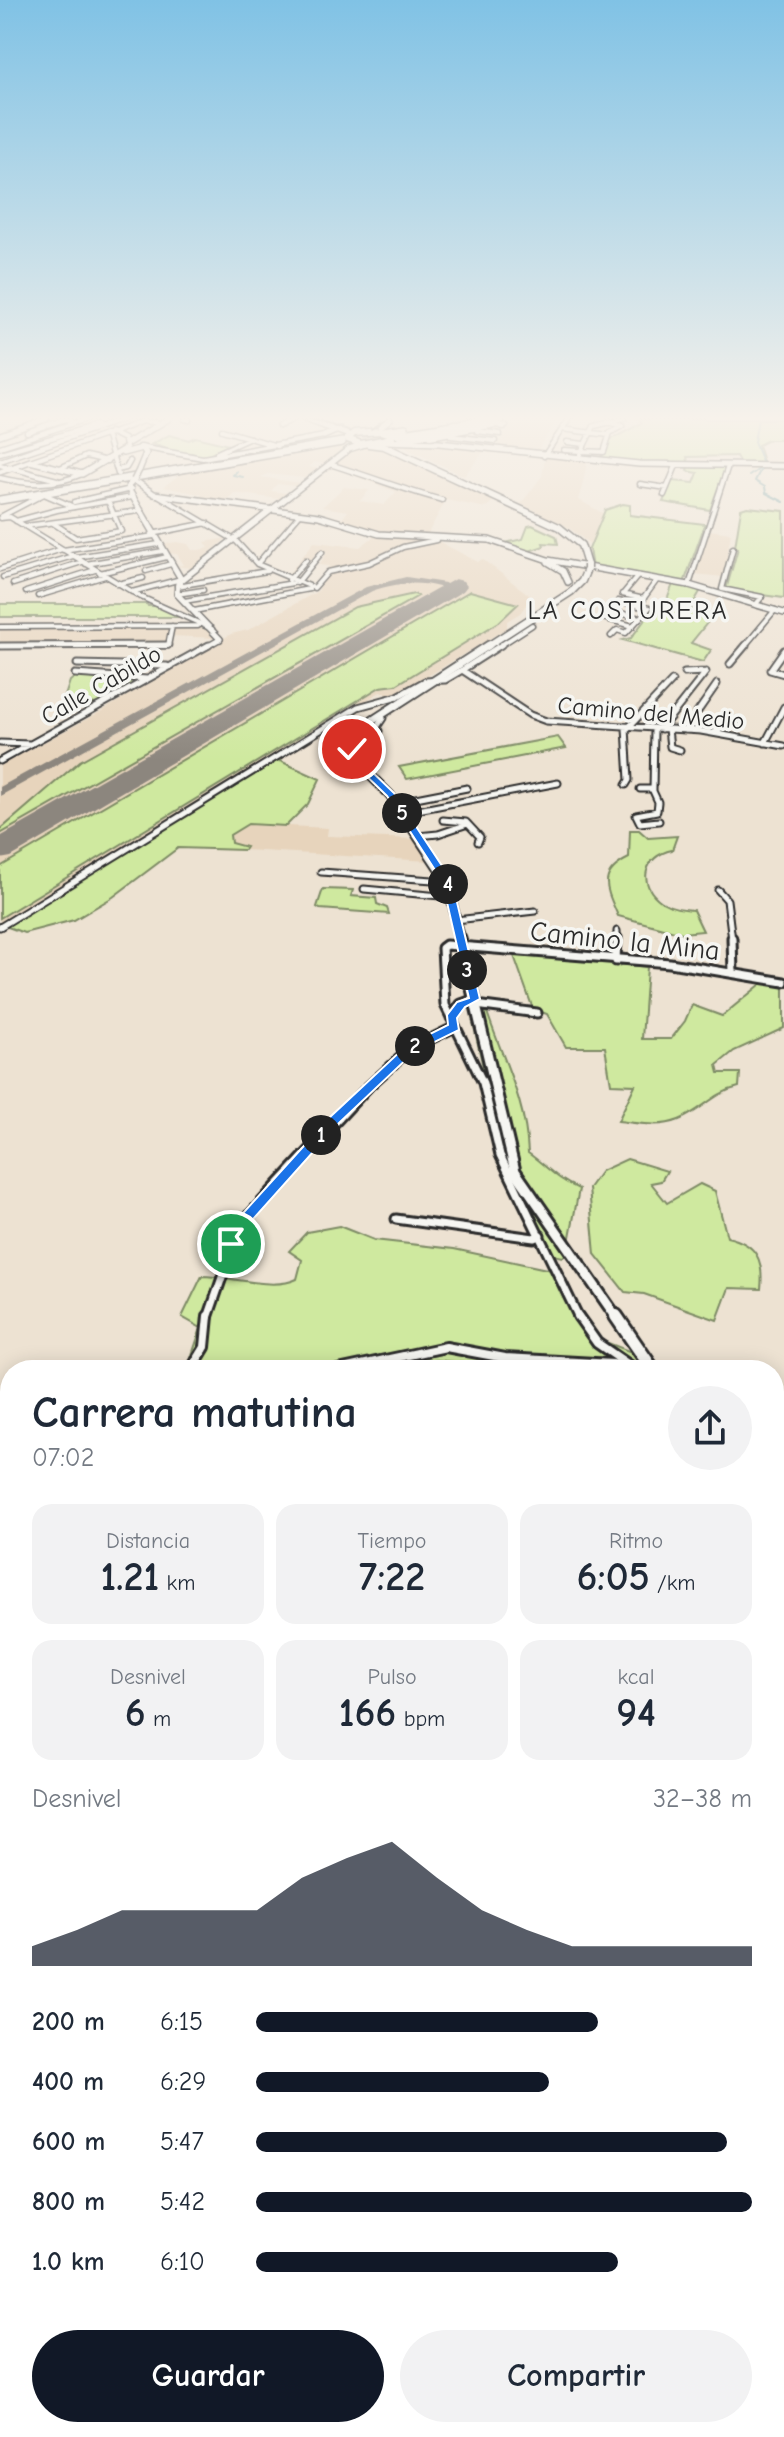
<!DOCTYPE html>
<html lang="es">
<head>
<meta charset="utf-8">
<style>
	:root { --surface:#fff; --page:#f2f2f3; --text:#1f2937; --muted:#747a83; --accent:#111827 }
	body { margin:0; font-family:"Comic Neue",sans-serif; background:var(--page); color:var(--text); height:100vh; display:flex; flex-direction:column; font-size:30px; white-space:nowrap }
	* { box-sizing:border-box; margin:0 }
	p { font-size:26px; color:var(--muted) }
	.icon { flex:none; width:44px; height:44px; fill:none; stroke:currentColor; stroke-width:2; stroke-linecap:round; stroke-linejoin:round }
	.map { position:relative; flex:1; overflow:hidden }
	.sheet { position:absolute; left:0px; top:1360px; width:784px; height:1078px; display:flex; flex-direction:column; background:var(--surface); border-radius:32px 32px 0 0; box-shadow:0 4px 20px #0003 }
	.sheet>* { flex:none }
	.pin { position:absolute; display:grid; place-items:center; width:68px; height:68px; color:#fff; margin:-34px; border:4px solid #fff; border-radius:50%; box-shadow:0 2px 8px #0007 }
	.km { position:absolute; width:40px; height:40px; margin:-20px; border-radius:50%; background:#222; color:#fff; font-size:22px; line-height:40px; text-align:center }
	.round { display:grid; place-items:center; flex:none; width:84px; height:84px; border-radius:42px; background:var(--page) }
	.headline { display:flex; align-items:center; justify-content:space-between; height:136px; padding:0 32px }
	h1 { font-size:44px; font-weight:800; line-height:60px }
	.figures { display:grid; grid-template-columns:repeat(3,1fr); gap:12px; height:136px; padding:8px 32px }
	.figures div { display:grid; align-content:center; border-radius:20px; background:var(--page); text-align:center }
	.figures b { font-size:40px; font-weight:800 }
	.figures small { font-size:22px; font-weight:400 }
	.figures p { font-size:22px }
	.chart { height:224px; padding:16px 32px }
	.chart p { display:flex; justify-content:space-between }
	.chart svg { width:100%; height:144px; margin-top:8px; fill:var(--accent); opacity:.7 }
	.action { display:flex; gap:16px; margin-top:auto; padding:16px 32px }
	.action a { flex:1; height:92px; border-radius:48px; background:var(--accent); color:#fff; font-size:32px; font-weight:800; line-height:92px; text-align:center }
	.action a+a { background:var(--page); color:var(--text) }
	ul { padding:0 32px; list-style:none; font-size:26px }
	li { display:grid; grid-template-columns:128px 96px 1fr; align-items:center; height:60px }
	li i { height:20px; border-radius:10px; background:var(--accent) }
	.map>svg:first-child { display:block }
</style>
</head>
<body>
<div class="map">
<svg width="784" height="2437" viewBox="0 0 784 2437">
	<rect width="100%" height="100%" fill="#ede2d2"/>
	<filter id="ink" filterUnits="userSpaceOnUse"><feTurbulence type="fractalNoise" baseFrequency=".0125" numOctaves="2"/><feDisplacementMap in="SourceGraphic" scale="16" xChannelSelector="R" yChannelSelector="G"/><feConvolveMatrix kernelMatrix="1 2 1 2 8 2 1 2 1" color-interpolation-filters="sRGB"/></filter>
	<g filter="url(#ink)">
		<!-- built -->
		<path fill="#e7d4bc" d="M514 419H558L535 454 495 449Z
			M423 443 482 450 484 451 464 476 408 449 404 444Z
			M364 446 380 447 494 500 486 508 446 500 427 535 375 531 341 520 348 511 322 507 344 487 369 490 360 501 384 505 396 492 330 466 350 450Z
			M336 447H346L325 464 314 462 309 467 318 469 305 478 268 474 261 477 299 483 295 486 277 484 271 491 286 493 279 499 234 493 224 503 201 499 203 497 200 494 163 487 183 472Z
			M545 458 588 459 579 500 604 514 591 545 568 527 521 504 542 476Z
			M708 530 731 533 723 577 695 574Z
			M376 535 434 539 478 562 482 559 532 597 520 613 507 621V628L423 679 396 695 380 692 0 924V766L102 711 231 634 248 630 318 591 327 575 336 570 325 571 329 566 319 565 327 552 318 551 311 560H305L290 578 286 577 314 542 360 547Z
			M227 538 192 568 176 566 184 565 177 554 167 553 161 544 177 542 188 544 192 550H199L209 548 205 542Z
			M195 625 214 634 216 638 171 636 168 646 0 649V627Z
			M248 824 328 828 327 836 418 839 429 861 244 850 245 847 231 843 229 835Z"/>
		<!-- green -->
		<path fill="#cfe99f" stroke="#7d8a65" stroke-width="2" d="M639 419H784V440H768L758 445 764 465H741L736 456 687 457 689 465 598 459 605 453 608 441 642 423Z
			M169 435 189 440 195 437 229 445 205 457 191 453 186 455 152 444Z
			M688 466 725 468 710 510 663 502 672 481 694 483 698 473 687 471Z
			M623 504 630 505V515L705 524 684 583 592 568 589 549 605 510Z
			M747 507 784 511V598L726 590 738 548 735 547 741 509Z
			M532 525 556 536 558 544 543 543 544 546 529 551 505 543 523 539 528 526Z
			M673 584 701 590 690 609 715 613 691 643 711 650 703 662 623 640 631 638 659 601 667 600Z
			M470 591 518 604 499 622 396 685 380 687 0 918V867Z
			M414 594 418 596 0 834V830L80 761 355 607Z
			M0 604H147L148 606H163L182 617H0Z
			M76 676 140 680 99 704 63 702 70 681Z
			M558 737 566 748 407 779 399 767Z
			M278 760 320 779 308 804 286 826 248 824 230 835 231 843 246 847 244 850 178 848 113 897 74 920 24 933 5 926Z
			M630 830H639L648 838 677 836 672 850C644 856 636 884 662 902 672 908 682 909 693 910L703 931 682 933 618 916C606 888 597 874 629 858Z
			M323 889 353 890 351 896 376 898 377 904 387 908 389 914 320 909 317 907Z
			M513 953 647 967 642 1039H671L685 1021 692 1005 722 1016 766 980 784 983V1028L734 1051 717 1065 719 1073H740L739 1087C715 1092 701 1111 679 1120 659 1128 639 1123 618 1121L635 1085 611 1084 605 1047H566L547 1014 533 1009Z
			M487 1012C503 1060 526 1101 528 1153 548 1167 556 1179 579 1189L567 1253 563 1257 549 1254 512 1173 506 1125 483 1067 472 1017Z
			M627 1159 667 1171 661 1181 651 1183 667 1203 700 1184 715 1191 727 1237C757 1244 764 1260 761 1289L729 1288 717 1320 644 1294 625 1292 595 1254 589 1188 601 1171Z
			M339 1226 374 1240 454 1249 551 1270 585 1334 634 1353 642 1370H532L436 1360 388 1370H187L201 1328 182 1317 202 1276C231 1276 273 1291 297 1279L302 1260 289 1251 307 1232Z"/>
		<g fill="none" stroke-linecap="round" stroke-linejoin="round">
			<!-- stream-far1 -->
			<path stroke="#619298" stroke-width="2" d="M758 419 754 442 763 464
				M762 467 755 481 765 487 766 493 784 502
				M237 471 233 475 243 477
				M749 476 758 470"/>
			<!-- stream -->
			<path stroke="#619298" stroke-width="3" d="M0 2266 10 2269
				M669 2428 673 2437"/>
			<!-- taxiway -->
			<path fill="#8c867e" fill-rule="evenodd" d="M406 577 445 583 451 590 442 597 437 594 441 590 439 587C416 581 395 583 372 591L0 796V787L366 587Z"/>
			<!-- runway -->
			<path fill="#8c867e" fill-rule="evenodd" d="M455 579 463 581 467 586 463 591 11 857 0 859V837Z"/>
			<!-- highway-tunnel -->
			<path stroke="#c6bdb1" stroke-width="7" stroke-dasharray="7 3" stroke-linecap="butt" d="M342 442 397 434"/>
			<defs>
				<path id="street-far4" d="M185 419 189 420
					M488 423 506 426
					M279 426 293 419
					M562 429 609 435
					M222 430 277 446
					M477 431 500 434
					M27 432 65 419 73 422
					M110 432 124 439 126 444
					M113 433 142 421 161 423
					M106 434 118 474
					M451 436 495 441
					M430 437 496 425 504 427
					M567 442 584 444
					M0 447 86 419
					M140 447 203 458 324 436
					M564 450 581 451
					M581 451 604 452 610 433 622 426 608 422
					M0 453 96 425
					M217 453 250 438
					M580 454 594 426 624 419
					M544 456 569 419
					M0 461 124 419
					M30 461 111 433
					M329 464C367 475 403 490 442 500
					M0 465 57 480
					M60 468 86 456 107 461
					M117 470 126 468 130 461
					M0 478C29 485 54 486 82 474
					M640 484 667 488
					M158 495 236 541 257 564 314 588 328 572 369 563 403 547 436 540
					M664 495 676 466
					M74 502 131 489
					M2 516 44 494 74 507
					M0 518 10 517 141 597 212 629
					M16 521 57 510 132 497
					M53 523 76 538 121 531 108 501
					M26 526 139 511
					M152 534 207 523
					M733 548 722 589 762 597 756 604
					M63 550 154 536
					M76 557 159 544
					M86 564 163 551
					M257 564 300 514
					M0 569 62 549
					M146 571 171 564
					M100 573 167 557
					M3 577 73 556
					M289 580 306 560
					M297 583 322 552
					M13 584 82 562
					M118 584 143 578
					M689 585 728 466
					M177 586 267 571
					M26 592 95 570
					M132 592 181 579
					M177 594 203 590
					M622 594 644 599
					M623 594 637 577
					M38 596 105 576
					M184 601 293 583
					M638 606 657 580
					M194 611 309 589
					M612 611 640 618
					M603 618 633 626
					M0 627 198 626
					M611 636 617 630 626 633 649 608 618 601
					M0 646H168L172 626
					M206 647 220 639
					M498 647 532 625
					M744 647 775 610"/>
				<path id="street-far3" d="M0 646 168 645
					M784 650 770 670 784 674
					M77 664 167 666
					M730 664 746 645
					M462 670 501 645
					M684 673 706 672
					M75 674 147 679
					M626 728 629 780 626 785
					M628 728 672 681
					M654 729 653 791 658 802 657 811 636 815 640 823 659 821
					M661 729 706 672
					M668 729 670 747 680 750
					M685 730 717 684
					M379 731 377 727 383 718 380 716
					M713 733 738 720
					M0 743 30 744
					M765 743 784 707
					M0 761 209 645
					M640 789H653
					M395 802 467 788
					M402 813 558 783
					M443 820 466 822 480 837 478 842
					M418 836 438 834 468 824
					M321 872 447 881
					M364 889 451 897
					M718 890 727 900 732 940
					M456 920 535 911
					M0 927 358 707 398 696 425 681 445 680 462 670 530 715 546 721 701 731 784 746
					M617 940V931"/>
				<path id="street-far2" d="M732 938 733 973
					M616 961 617 938
					M476 1005 537 1013
					M451 1018 461 1004 475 999
					M396 1219 534 1238 540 1235
					M208 1318 240 1225 369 1086 410 1049 455 1027
					M579 1318 500 1155 483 1083 445 1005 442 948 446 945 670 963 784 982"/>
				<path id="street-far1" d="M578 1316 597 1343 636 1370
					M191 1370 205 1347 208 1316
					M338 1370 446 1347 505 1358 613 1364 632 1370"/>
				<path id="street" d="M0 2191 10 2162"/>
				<path id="secondary" d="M305 419 349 435
					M381 431 380 427 390 419
					M0 435 46 419
					M324 436 340 429
					M385 441 439 443 639 464 784 466
					M126 444 168 419
					M123 453 142 448
					M139 470 146 453 142 448
					M0 472 30 461 82 474 126 448
					M548 562 563 571 568 582
					M181 579 130 492 128 486 134 480 154 494 319 516 379 534 489 540 548 560 689 585 784 613
					M220 639 177 594 178 583 349 449 365 444"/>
				<path id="primary-far3" d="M381 431 391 434 392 438 361 444 347 439 354 433Z
					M400 440 502 419
					M368 444 384 446 559 527 581 545 587 565
					M486 647 571 592 582 581 587 569"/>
				<path id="primary-far2" d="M461 940 447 881 390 795 358 763 352 749 357 734 370 722 489 645"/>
				<path id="primary-far1" d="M460 938 515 1171 617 1318"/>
				<path id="primary" d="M616 1316 653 1370
					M774 1542 784 1557"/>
				<path id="highway" d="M383 431 405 428
					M397 434 490 419
					M0 500 342 442"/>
			</defs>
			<!-- street-far4 casing -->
			<use href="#street-far4" stroke="#2b2b2b" stroke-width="7"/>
			<!-- street-far3 casing -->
			<use href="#street-far3" stroke="#2b2b2b" stroke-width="9"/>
			<!-- street-far2 casing -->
			<use href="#street-far2" stroke="#2b2b2b" stroke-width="13"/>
			<!-- street-far1 casing -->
			<use href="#street-far1" stroke="#2b2b2b" stroke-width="14"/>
			<!-- street casing -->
			<use href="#street" stroke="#2b2b2b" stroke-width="17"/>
			<!-- secondary casing -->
			<use href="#secondary" stroke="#2b2b2b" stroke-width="8"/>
			<!-- primary-far3 casing -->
			<use href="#primary-far3" stroke="#2b2b2b" stroke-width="9"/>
			<!-- primary-far2 casing -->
			<use href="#primary-far2" stroke="#2b2b2b" stroke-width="11"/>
			<!-- primary-far1 casing -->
			<use href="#primary-far1" stroke="#2b2b2b" stroke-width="15"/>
			<!-- primary casing -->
			<use href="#primary" stroke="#2b2b2b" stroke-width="18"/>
			<!-- highway casing -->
			<use href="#highway" stroke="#2b2b2b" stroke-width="10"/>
			<!-- street-far4 -->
			<use href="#street-far4" stroke="#f6f6f2" stroke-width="4"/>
			<!-- street-far3 -->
			<use href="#street-far3" stroke="#f6f6f2" stroke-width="5"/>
			<!-- street-far2 -->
			<use href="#street-far2" stroke="#f6f6f2" stroke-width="7"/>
			<!-- street-far1 -->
			<use href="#street-far1" stroke="#f6f6f2" stroke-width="8"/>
			<!-- street -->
			<use href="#street" stroke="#f6f6f2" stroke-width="11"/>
			<!-- secondary -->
			<use href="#secondary" stroke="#f6f6f2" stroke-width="5"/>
			<!-- primary-far3 -->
			<use href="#primary-far3" stroke="#f6f6f2" stroke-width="6"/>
			<!-- primary-far2 -->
			<use href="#primary-far2" stroke="#f6f6f2" stroke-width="7"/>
			<!-- primary-far1 -->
			<use href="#primary-far1" stroke="#f6f6f2" stroke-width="9"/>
			<!-- primary -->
			<use href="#primary" stroke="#f6f6f2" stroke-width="12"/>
			<!-- highway -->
			<use href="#highway" stroke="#f6f6f2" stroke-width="7"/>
			<!-- tram -->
			<path stroke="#2b2b2b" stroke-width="2" d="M310 419 348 430
				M371 429 385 419"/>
			<defs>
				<path id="secondary-bridge" d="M134 480 139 470"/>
				<path id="primary-bridge" d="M587 565V569"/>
			</defs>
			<!-- secondary-bridge casing -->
			<use href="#secondary-bridge" stroke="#2b2b2b" stroke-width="8" stroke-linecap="butt"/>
			<!-- primary-bridge casing -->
			<use href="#primary-bridge" stroke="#2b2b2b" stroke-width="9" stroke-linecap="butt"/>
			<!-- secondary-bridge -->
			<use href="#secondary-bridge" stroke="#f6f6f2" stroke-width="5"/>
			<!-- primary-bridge -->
			<use href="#primary-bridge" stroke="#f6f6f2" stroke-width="6"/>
		</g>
	</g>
	<!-- sky -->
	<linearGradient id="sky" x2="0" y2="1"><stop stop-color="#80c2e5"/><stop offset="0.55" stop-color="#f7f2eb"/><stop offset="1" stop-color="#f7f2eb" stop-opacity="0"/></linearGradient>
	<rect width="784" height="760" fill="url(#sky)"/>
	<!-- route -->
	<path fill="#1a73e8" stroke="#fff" stroke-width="2" d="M352 746 362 762 394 793 452 881 480 999 465 1007 457 1018 459 1030 414 1052 339 1123 245 1228 235 1247 231 1249 224 1244 235 1222 330 1117 406 1046 448 1025 447 1015 457 1002 469 998 442 881 387 796 355 765 347 749Z"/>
	<g text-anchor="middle" stroke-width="7" stroke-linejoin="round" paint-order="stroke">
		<!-- far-street labels -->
		<g font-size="24" fill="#2b2b2b" stroke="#f6f6f2">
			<text transform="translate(101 685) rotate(-30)" y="8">Calle Cabildo</text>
			<text transform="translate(651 713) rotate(5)" y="8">Camino del Medio</text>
		</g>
		<!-- far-neighbourhood labels -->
		<g font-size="26" letter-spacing="2" fill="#2b2b2b" stroke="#f6f6f2">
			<text x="628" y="619">LA COSTURERA</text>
		</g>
		<!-- street labels -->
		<g font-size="28" fill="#2b2b2b" stroke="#f6f6f2">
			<text transform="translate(625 940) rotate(6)" y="10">Camino la Mina</text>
		</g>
	</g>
</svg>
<div class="pin" style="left:231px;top:1244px;background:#1e9e55"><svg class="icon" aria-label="arrive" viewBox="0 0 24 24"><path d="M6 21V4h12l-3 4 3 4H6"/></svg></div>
<div class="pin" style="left:352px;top:749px;background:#d93025"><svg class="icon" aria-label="check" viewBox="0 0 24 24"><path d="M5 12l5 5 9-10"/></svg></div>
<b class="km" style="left:321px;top:1135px">1</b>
<b class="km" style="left:415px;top:1046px">2</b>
<b class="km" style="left:467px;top:970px">3</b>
<b class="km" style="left:448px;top:884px">4</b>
<b class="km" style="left:402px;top:813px">5</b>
<section class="sheet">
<div class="headline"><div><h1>Carrera matutina</h1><p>07:02</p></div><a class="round"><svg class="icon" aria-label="share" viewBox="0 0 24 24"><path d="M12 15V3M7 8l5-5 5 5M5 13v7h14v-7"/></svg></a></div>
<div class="figures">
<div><p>Distancia</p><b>1.21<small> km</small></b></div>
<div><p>Tiempo</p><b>7:22</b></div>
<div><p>Ritmo</p><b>6:05<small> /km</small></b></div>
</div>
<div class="figures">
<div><p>Desnivel</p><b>6<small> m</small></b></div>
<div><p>Pulso</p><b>166<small> bpm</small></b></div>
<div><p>kcal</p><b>94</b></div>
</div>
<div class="chart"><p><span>Desnivel</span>32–38 m</p>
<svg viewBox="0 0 160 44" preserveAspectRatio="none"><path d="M0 44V38L10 33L20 27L30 27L40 27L50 27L60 17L70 11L80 6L90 17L100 27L110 33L120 38L130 38L140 38L150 38L160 38V44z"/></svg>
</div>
<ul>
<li><b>200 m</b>6:15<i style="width:69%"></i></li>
<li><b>400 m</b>6:29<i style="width:59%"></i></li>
<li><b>600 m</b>5:47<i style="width:95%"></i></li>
<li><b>800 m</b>5:42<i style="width:100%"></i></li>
<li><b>1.0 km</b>6:10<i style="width:73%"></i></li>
</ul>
<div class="action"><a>Guardar</a><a>Compartir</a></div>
</section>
</div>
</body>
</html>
